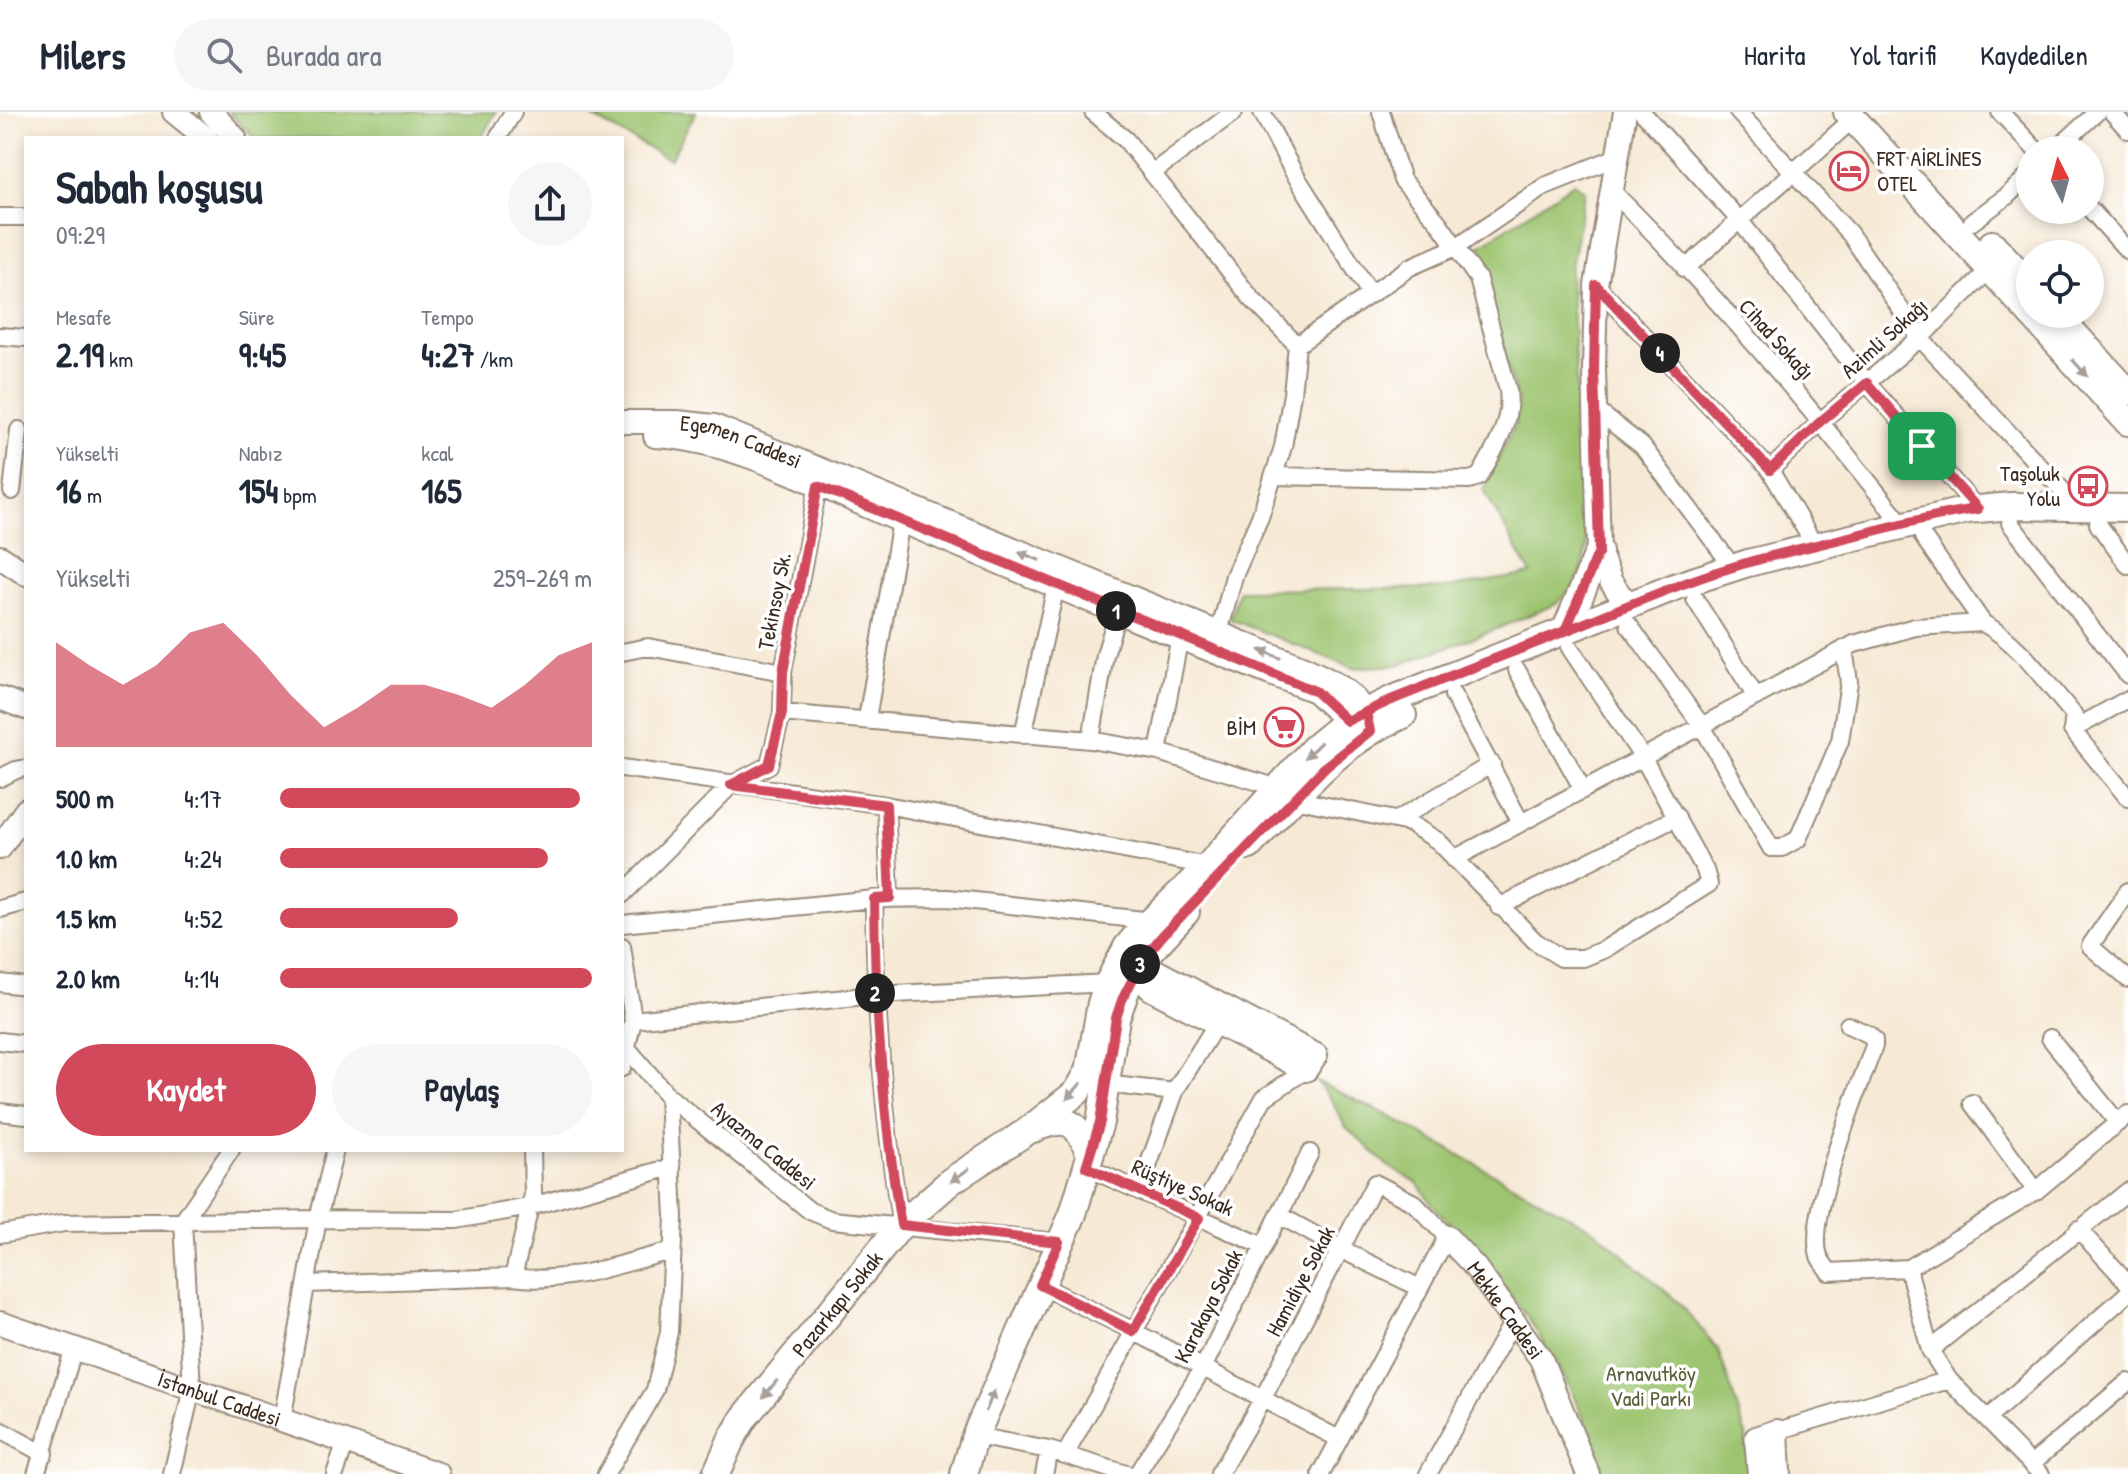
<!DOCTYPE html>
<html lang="tr">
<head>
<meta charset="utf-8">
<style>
	:root { --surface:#fff; --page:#f6f6f7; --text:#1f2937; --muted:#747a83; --line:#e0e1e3; --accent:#d1495b }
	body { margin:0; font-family:"Patrick Hand",sans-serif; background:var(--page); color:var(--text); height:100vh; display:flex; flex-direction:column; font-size:30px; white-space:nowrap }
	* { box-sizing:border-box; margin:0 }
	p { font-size:26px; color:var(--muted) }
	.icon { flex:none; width:44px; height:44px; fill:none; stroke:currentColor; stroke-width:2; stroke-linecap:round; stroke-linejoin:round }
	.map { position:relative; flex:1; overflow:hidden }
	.details { position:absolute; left:24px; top:24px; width:600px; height:1016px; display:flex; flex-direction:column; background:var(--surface); border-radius:0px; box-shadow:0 4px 12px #0003 }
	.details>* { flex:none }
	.needle { width:52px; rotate:354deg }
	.fabs { position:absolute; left:2016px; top:24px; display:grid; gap:16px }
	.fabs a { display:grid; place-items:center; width:88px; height:88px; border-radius:50%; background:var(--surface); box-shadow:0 4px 12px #0003; font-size:40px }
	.pin { position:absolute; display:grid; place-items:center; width:68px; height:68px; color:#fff; margin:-34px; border-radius:16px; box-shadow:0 4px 12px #0006 }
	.km { position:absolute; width:40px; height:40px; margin:-20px; border-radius:50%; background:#222; color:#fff; font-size:22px; line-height:40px; text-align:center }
	.round { display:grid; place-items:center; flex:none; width:84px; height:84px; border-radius:42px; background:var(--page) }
	.headline { display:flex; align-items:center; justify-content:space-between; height:136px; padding:0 32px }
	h1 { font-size:44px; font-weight:800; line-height:60px }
	.figures { display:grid; grid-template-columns:repeat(3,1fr); gap:12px; height:136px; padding:8px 32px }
	.figures div { display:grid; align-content:center }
	.figures b { font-size:34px; font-weight:800 }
	.figures small { font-size:22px; font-weight:400 }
	.figures p { font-size:22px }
	.chart { height:224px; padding:16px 32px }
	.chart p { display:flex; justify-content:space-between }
	.chart svg { width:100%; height:144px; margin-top:8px; fill:var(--accent); opacity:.7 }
	.primary-button { display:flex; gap:16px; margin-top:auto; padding:16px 32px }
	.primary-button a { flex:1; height:92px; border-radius:48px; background:var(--accent); color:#fff; font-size:32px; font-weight:800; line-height:92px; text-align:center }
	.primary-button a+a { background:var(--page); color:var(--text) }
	ul { padding:0 32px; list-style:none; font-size:26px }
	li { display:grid; grid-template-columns:128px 96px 1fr; align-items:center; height:60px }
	li i { height:20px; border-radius:10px; background:var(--accent) }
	header { display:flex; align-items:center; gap:48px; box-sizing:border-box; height:112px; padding:0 40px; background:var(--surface); border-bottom:2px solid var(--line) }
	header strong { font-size:38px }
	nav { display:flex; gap:44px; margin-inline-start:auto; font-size:28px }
	.search { width:560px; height:72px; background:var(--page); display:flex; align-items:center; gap:20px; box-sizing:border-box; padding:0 28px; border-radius:44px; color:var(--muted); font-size:30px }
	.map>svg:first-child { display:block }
</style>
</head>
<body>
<header>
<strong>Milers</strong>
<div class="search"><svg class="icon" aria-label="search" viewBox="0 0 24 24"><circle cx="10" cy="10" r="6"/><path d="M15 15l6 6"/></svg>Burada ara</div>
<nav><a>Harita</a><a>Yol tarifi</a><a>Kaydedilen</a></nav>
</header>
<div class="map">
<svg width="2128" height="1362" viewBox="0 0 2128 1362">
	<rect width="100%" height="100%" fill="#fff"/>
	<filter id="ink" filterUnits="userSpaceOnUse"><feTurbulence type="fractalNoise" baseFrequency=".0125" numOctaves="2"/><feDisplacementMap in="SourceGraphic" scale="16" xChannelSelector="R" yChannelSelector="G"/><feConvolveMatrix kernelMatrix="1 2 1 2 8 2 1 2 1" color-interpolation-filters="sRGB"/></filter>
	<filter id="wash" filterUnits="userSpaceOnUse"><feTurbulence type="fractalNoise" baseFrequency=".006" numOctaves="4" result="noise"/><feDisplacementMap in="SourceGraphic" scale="32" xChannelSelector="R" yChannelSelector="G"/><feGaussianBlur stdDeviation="1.8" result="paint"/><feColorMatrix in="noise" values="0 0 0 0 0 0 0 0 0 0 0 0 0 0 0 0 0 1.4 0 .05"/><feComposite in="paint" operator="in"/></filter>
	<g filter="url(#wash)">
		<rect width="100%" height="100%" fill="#f6e9d5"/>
		<!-- green -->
		<path fill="#9dc46f" stroke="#6c7746" stroke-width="2" d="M228 0H496L481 26H255Z
			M583 0H696L670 48Z
			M1574 71 1585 79 1570 160 1586 436 1583 455 1572 477 1556 492 1489 520 1398 553 1353 556 1230 507 1239 478 1446 476 1531 462 1483 377 1516 311 1518 289 1499 229 1488 173 1469 141Z
			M1316 969 1385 1002 1595 1118 1679 1191 1718 1237 1746 1323 1748 1362H1603L1591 1322 1565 1266 1527 1204 1479 1142 1437 1098 1416 1070 1388 1054 1345 1014 1333 991Z"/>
	</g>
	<g filter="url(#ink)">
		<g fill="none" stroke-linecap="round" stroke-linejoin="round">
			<defs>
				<path id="street" d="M1093 0 1126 28 1251 186 1297 233
					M1262 0 1294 61 1370 181
					M1642 0 1740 109 1867 271 1978 397
					M1738 0 1850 122 1920 226 2078 395
					M2000 0 2036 38
					M2112 0 2128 18
					M498 26 513 0
					M2056 38 2097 0
					M1152 61 1234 0
					M1611 78C1716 182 1811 296 1902 412
					M2090 97 2128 139
					M0 105H26
					M1972 110 2007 84 2030 62
					M1685 157 1853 7
					M1596 173 1770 358 1815 434
					M0 224 26 226
					M1596 298 1642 334 1733 455
					M1770 358 1821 309 1920 226 1990 157
					M1273 364 1469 368 1479 365C1495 337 1512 311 1508 278L1478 167 1439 111 1402 68 1381 0
					M12 379 19 318
					M2010 411 2128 563
					M2098 412 2128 453
					M1695 487 1756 585
					M1983 511C2020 531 2046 571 2074 603L2072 618
					M1629 513 1702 614 1771 736H1782L1798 727 1840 629 1849 570 1844 537
					M1219 521 1234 464 1260 405 1283 335 1292 282 1297 233 1410 155 1456 135 1545 74 1617 45
					M622 540 648 535 783 560
					M1517 558 1583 678
					M1453 583 1521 711
					M2128 587 2072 618 2128 686
					M782 601 1091 628 1158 640 1279 676
					M867 607 901 409
					M1023 623 1056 474
					M1091 628 1105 543 1118 499
					M1158 640 1180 524
					M622 656 886 693 1208 754
					M0 666 16 658 26 656
					M1294 687 1409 711 1438 729 1535 829 1561 846H1583L1605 837 1709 772 1705 758 1643 646 1570 536
					M886 693 890 786
					M1397 708 1492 652
					M1454 747 1854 532 1915 515 1983 511 1923 425
					M2128 779 2090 834 2128 867
					M622 783 731 673 769 653 782 601 783 560 818 374
					M874 787C875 896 883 1005 901 1113
					M1499 795 1677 705
					M0 797 26 790
					M622 812 874 787 948 786 1152 809
					M622 834 633 908 622 956
					M0 871 26 874
					M633 908 875 883 1108 871
					M1848 913 1868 922 1874 928V934C1859 976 1806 1105 1819 1144 1821 1149 1826 1155 1829 1160L1908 1156
					M2050 926 2118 1011
					M0 929 26 932
					M622 936H627L668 984 810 1099 832 1108 1059 1130
					M1105 972 1175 980
					M1972 991 2036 1079
					M0 1000 26 1003
					M1086 1055 1263 1134
					M1139 1079 1176 977 1217 911
					M1279 1103 1342 1138 1420 1176
					M2078 1117 2128 1171
					M0 1122 64 1111 318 1107 456 1108 529 1095 672 1055
					M513 1165 533 1083 532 1038
					M307 1172 513 1165C566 1173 621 1151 672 1139
					M1040 1173 1133 1219 1339 1327
					M1930 1238 2128 1079
					M1988 1306 2128 1181
					M282 1308 318 1107 335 1038
					M0 1318 44 1342
					M1777 1319 1949 1268
					M975 1324 1049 1338 1126 1362
					M1065 1343 1264 986 1306 958
					M2032 1351 2128 1270
					M36 1362 74 1236
					M172 1362 192 1277 183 1109 231 1038
					M335 1362 346 1330
					M606 1362 655 1278 669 1220 674 1105 668 984
					M1044 1362 1049 1338
					M1137 1362 1203 1256 1310 1041
					M1219 1362 1262 1288 1375 1071 1414 1091 1447 1125 1321 1362
					M1428 1362 1513 1209
					M2041 1362 1949 1268 1930 1238 1908 1156 2036 1079 2128 1002"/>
				<g id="secondary">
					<path d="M174 0 206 26"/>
					<path d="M211 0 235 26"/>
					<path d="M1625 0 1596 173 1594 256 1599 439 1611 470 1621 484 1634 492"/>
					<path id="s1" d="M622 310H677L714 314 1304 556C1332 569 1361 581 1369 614"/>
					<path d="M655 324C733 327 822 376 894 406 1034 465 1173 525 1315 579L1347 609 1362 615"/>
					<path d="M0 445 26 462"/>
					<path d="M0 586 26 596"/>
					<path d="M0 736 26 698"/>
					<path d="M1124 841 1141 851 1316 943 1306 958 1151 877 1135 861Z"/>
					<path id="s2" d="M1447 1125 1475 1155 1541 1247 1588 1362"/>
					<path id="s3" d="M0 1211 438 1362"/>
					<path d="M1759 1362 1756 1326 1777 1319 1779 1362"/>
				</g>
				<g id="primary">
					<path d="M1847 0 2030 201"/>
					<path d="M1992 132 2030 173"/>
					<path d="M2031 202 2128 310"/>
					<path d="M2056 202 2128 280"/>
					<path d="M1565 519 1599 439"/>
					<path d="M1249 734C1296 685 1339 629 1403 603"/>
					<path d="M1033 1017C1068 1003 1076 1008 1090 1042"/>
					<path id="s4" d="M716 1362 731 1328 744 1306 901 1113 951 1069 1026 1020 1077 980 1089 959 1101 891 1107 873 1127 835 1138 822 1208 754 1314 636 1347 609 1391 588 1677 474 1748 451 1967 398 2012 394 2128 396"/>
					<path d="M964 1362 975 1324 1073 1102 1100 1010 1116 906 1128 873 1143 847 1186 800"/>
				</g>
			</defs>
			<!-- street casing -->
			<use href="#street" stroke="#988a7a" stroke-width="20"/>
			<!-- secondary casing -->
			<use href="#secondary" stroke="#988a7a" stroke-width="26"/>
			<!-- primary casing -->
			<use href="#primary" stroke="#988a7a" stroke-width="30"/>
			<!-- street -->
			<use href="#street" stroke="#fff" stroke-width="16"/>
			<!-- secondary -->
			<use href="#secondary" stroke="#fff" stroke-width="22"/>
			<!-- primary -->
			<use href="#primary" stroke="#fff" stroke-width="26"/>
		</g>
		<!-- one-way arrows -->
		<defs><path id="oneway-solid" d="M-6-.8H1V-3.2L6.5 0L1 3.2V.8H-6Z" transform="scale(2)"/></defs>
		<g fill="#a79f9a">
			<use href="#oneway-solid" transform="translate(2080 256) rotate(48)"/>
			<use href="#oneway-solid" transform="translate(1029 444) rotate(-158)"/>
			<use href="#oneway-solid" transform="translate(1270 542) rotate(-158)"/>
			<use href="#oneway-solid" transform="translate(1313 638) rotate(135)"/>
			<use href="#oneway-solid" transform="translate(1074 979) rotate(132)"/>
			<use href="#oneway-solid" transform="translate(960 1063) rotate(145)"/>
			<use href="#oneway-solid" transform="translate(770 1277) rotate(129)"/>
			<use href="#oneway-solid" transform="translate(990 1289) rotate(-67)"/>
		</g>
	</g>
	<g fill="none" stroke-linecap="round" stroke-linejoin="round" filter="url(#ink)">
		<defs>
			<path id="route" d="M1922 334 1978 397C1936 402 1894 414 1853 424 1814 434 1774 442 1736 454 1670 474 1607 503 1543 528 1478 554 1411 577 1347 609L1315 579 818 374 783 560 782 601 769 653 731 673 886 693 890 786 874 787C875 896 883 1006 901 1113L1059 1130 1040 1173 1133 1219 1199 1106 1086 1055 1100 1010 1116 906 1122 888 1143 847 1163 823 1326 654 1370 619 1366 600 1391 588 1565 519 1599 439 1594 256 1596 173 1770 358 1821 309 1867 271 1922 334"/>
		</defs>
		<!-- route casing -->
		<use href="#route" stroke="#fff" stroke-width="16"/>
		<!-- route -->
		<use href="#route" stroke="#d1495b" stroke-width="10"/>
	</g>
	<!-- icons -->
	<defs>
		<symbol id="hotel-ring" viewBox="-11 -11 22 22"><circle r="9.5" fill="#fff" stroke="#d1495b" stroke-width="1.5"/><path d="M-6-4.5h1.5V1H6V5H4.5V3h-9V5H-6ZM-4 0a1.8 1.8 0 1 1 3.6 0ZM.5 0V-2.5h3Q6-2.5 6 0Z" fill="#d1495b"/></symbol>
		<symbol id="bus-ring" viewBox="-11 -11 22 22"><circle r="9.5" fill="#fff" stroke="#d1495b" stroke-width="1.5"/><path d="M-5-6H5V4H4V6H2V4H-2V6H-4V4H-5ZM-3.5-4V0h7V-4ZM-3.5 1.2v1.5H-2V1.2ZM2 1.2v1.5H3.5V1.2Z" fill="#d1495b"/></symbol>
		<symbol id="supermarket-ring" viewBox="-11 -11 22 22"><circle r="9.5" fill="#fff" stroke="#d1495b" stroke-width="1.5"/><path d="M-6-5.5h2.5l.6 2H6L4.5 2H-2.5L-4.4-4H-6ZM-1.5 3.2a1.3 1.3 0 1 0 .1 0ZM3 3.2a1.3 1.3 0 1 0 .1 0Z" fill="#d1495b"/></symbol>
	</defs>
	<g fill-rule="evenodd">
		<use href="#hotel-ring" x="1827" y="37" width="44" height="44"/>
		<use href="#bus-ring" x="2066" y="352" width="44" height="44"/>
		<use href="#supermarket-ring" x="1262" y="593" width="44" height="44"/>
	</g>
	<g text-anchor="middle" stroke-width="7" stroke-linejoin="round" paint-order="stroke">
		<!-- poi labels -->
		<g font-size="22" fill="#3b2a1e" stroke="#fff" text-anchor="end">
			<text x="1877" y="54" text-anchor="start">FRT AİRLİNES<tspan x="1877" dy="25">OTEL</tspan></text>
			<text x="2060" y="369">Taşoluk<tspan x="2060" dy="25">Yolu</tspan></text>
			<text x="1256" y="623">BİM</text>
		</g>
		<!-- street labels -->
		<g font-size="22" fill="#3b2a1e" stroke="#fff">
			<text transform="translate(1884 226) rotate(-42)" y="8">Azimli Sokağı</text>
			<text transform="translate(1777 227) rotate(48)" y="8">Cihad Sokağı</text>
			<text dy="8" stroke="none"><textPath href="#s1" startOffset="122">Egemen Caddesi</textPath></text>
			<text transform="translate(774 489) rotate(-79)" y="8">Tekinsoy Sk.</text>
			<text transform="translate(764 1033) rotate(39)" y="8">Ayazma Caddesi</text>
			<text transform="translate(1183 1075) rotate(24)" y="8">Rüştiye Sokak</text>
			<text transform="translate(1300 1169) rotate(-62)" y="8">Hamidiye Sokak</text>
			<text dy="8" stroke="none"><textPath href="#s4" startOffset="210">Pazarkapı Sokak</textPath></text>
			<text transform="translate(1208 1194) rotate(-63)" y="8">Karakaya Sokak</text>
			<text dy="8" stroke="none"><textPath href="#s2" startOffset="94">Mekke Caddesi</textPath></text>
			<text dy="8" stroke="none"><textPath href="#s3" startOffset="232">İstanbul Caddesi</textPath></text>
		</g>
		<!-- park labels -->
		<g font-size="22" fill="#5d603a" stroke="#fff">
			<text x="1651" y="1269">Arnavutköy<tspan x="1651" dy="25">Vadi Parkı</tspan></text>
		</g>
	</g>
</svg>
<div class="fabs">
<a><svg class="needle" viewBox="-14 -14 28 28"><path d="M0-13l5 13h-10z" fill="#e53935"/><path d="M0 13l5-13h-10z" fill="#747a83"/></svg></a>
<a><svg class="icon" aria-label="locate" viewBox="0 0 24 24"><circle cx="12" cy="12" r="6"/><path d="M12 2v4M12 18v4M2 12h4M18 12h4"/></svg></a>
</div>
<div class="pin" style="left:1922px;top:334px;background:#1e9e55"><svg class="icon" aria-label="arrive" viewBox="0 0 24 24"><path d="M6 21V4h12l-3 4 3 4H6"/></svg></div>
<b class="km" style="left:1116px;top:499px">1</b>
<b class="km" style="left:875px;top:881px">2</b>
<b class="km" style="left:1140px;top:852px">3</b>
<b class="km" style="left:1660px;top:241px">4</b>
<section class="details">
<div class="headline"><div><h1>Sabah koşusu</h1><p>09:29</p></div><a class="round"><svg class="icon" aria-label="share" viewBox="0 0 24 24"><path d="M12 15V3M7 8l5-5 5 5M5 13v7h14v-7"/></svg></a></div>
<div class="figures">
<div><p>Mesafe</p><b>2.19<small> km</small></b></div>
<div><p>Süre</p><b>9:45</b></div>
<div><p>Tempo</p><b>4:27<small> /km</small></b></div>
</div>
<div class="figures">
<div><p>Yükselti</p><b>16<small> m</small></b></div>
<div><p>Nabız</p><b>154<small> bpm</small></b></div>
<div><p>kcal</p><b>165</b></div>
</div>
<div class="chart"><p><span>Yükselti</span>259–269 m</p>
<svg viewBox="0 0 160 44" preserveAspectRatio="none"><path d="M0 44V12L10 19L20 25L30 19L40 9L50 6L60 16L70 28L80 38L90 32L100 25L110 25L120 28L130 32L140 25L150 16L160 12V44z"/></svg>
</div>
<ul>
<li><b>500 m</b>4:17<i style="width:96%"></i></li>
<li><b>1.0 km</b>4:24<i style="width:86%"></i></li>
<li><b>1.5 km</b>4:52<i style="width:57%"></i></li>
<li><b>2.0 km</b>4:14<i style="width:100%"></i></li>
</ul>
<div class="primary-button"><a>Kaydet</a><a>Paylaş</a></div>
</section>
</div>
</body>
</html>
